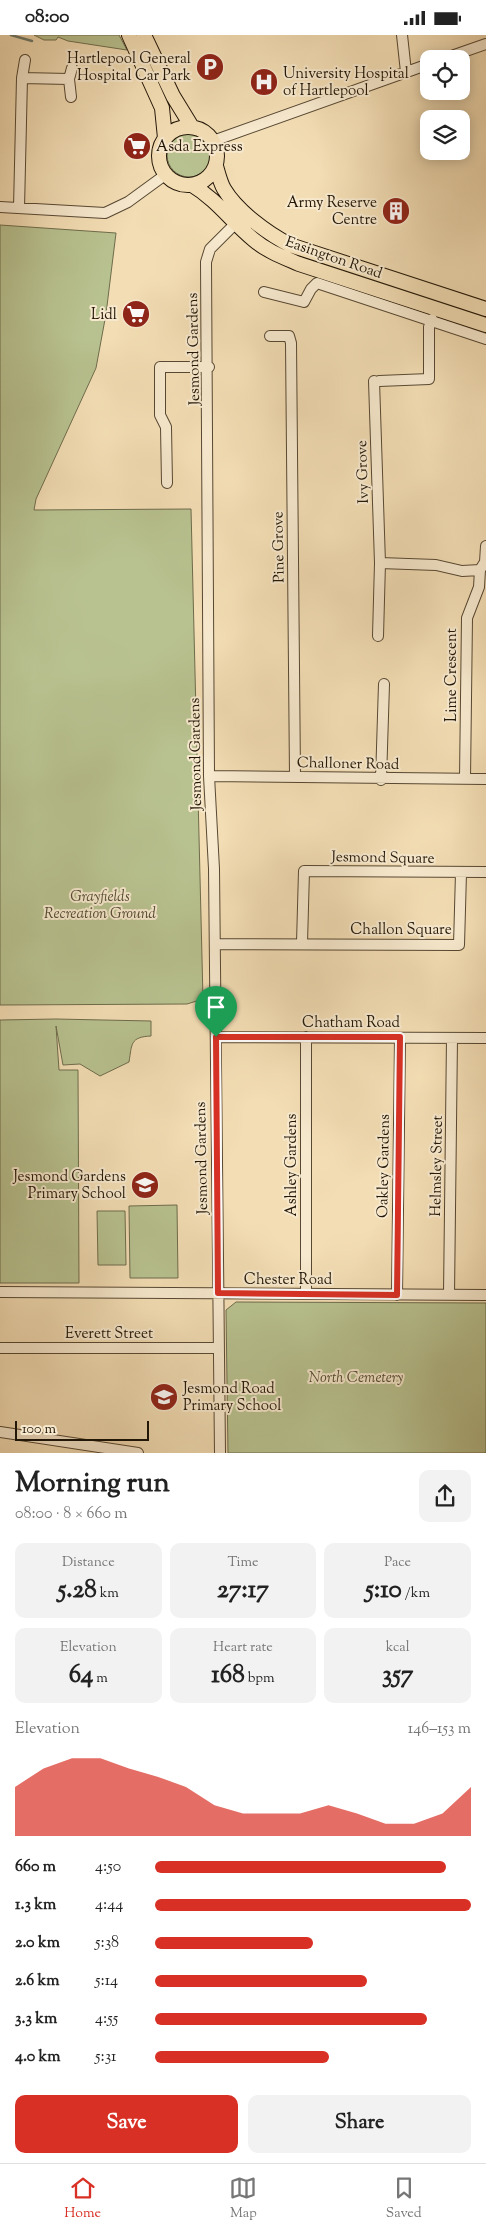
<!DOCTYPE html>
<html lang="en">
<head>
<meta charset="utf-8">
<style>
	:root { --surface:#fff; --page:#f2f2f2; --text:#222; --muted:#767676; --line:#e0e0e0; --accent:#d93025 }
	body { margin:0; font-family:"Sorts Mill Goudy",serif; background:var(--page); color:var(--text); height:100vh; display:flex; flex-direction:column; font-size:19px; white-space:nowrap }
	* { box-sizing:border-box; margin:0 }
	p { font-size:16px; color:var(--muted) }
	.icon { flex:none; width:28px; height:28px; fill:none; stroke:currentColor; stroke-width:2; stroke-linecap:round; stroke-linejoin:round }
	.map { position:relative; height:1418px; overflow:hidden }
	.side { display:flex; flex-direction:column; background:var(--surface); flex:1 }
	.side>* { flex:none }
	.tools { position:absolute; left:420px; top:15px; display:grid; gap:10px }
	.tools a { display:grid; place-items:center; width:50px; height:50px; border-radius:10px; background:var(--surface); box-shadow:0 2px 12px #0003; font-size:25px }
	.scale { position:absolute; left:15px; bottom:12px; width:134px; box-sizing:border-box; padding-left:5px; border:2px solid #231708; border-top:0; font-size:14px; line-height:18px; white-space:nowrap; color:#231708; -webkit-text-stroke:4px #f7e9ce; paint-order:stroke }
	.pin { position:absolute; display:grid; place-items:center; width:42px; height:42px; color:#fff; margin:-51px -21px; border-radius:50% 50% 50% 0; rotate:-45deg; box-shadow:0 0 5px #0007 }
	.pin .icon { rotate:45deg }
	.round { display:grid; place-items:center; flex:none; width:52px; height:52px; border-radius:10px; background:var(--page) }
	.overview { display:flex; align-items:center; justify-content:space-between; height:85px; padding:0 15px }
	h1 { font-size:28px; font-weight:800; line-height:38px }
	.metrics { display:grid; grid-template-columns:repeat(3,1fr); gap:8px; height:85px; padding:5px 15px }
	.metrics div { display:grid; align-content:center; border-radius:10px; background:var(--page); text-align:center }
	.metrics b { font-size:25px; font-weight:800 }
	.metrics small { font-size:14px; font-weight:400 }
	.metrics p { font-size:14px }
	.chart { height:140px; padding:10px 15px }
	.chart p { display:flex; justify-content:space-between }
	.chart svg { width:100%; height:90px; margin-top:5px; fill:var(--accent); opacity:.7 }
	.cta { display:flex; gap:10px; margin-top:auto; padding:10px 15px }
	.cta a { flex:1; height:58px; border-radius:10px; background:var(--accent); color:#fff; font-size:20px; font-weight:800; line-height:58px; text-align:center }
	.cta a+a { background:var(--page); color:var(--text) }
	ul { padding:0 15px; list-style:none; font-size:16px }
	li { display:grid; grid-template-columns:80px 60px 1fr; align-items:center; height:38px }
	li i { height:12px; border-radius:6px; background:var(--accent) }
	.status { display:flex; justify-content:space-between; align-items:center; height:35px; padding:0 25px; background:var(--surface); direction:ltr }
	.status svg { height:14px; fill:currentColor }
	.menu { display:flex; justify-content:space-around; align-items:center; height:70px; border-top:1px solid var(--line); background:var(--surface); font-size:14px; color:var(--muted) }
	.menu a { display:grid; justify-items:center; gap:2px }
	.menu .on { color:var(--accent) }
	.map>svg:first-child { display:block }
</style>
</head>
<body>
<div class="status"><b>08:00</b><svg viewBox="0 0 49 12"><path d="M0 12V9h3v3zM5 12V6h3v6zM10 12V3h3v9zM15 12V0h3v12zM26 1h20v11H26zM47 4h2v5h-2z"/></svg></div>
<div class="map">
<svg width="486" height="1418" viewBox="0 0 486 1418">
	<rect width="100%" height="100%" fill="#f3ddb4"/>
	<filter id="stains"><feTurbulence type="fractalNoise" baseFrequency=".004" numOctaves="4"/><feColorMatrix values="0 0 0 0 .2 0 0 0 0 .09 0 0 0 0 .02 0 0 0 .5 -.17"/></filter>
	<radialGradient id="worn" r=".72"><stop offset=".6" stop-color="#630" stop-opacity="0"/><stop offset="1" stop-color="#630" stop-opacity=".3"/></radialGradient>
	<!-- green -->
	<path fill="#b8c290" stroke="#6e6c4c" d="M34 0H119L127 15 68 6 58 2 56 5H44Z
		M167 120a22 22 0 1 1 44 0a22 22 0 1 1-44 0Z
		M0 190 116 198 106 279 96 333 36 464 34 475 191 474 203 964 187 969 0 970Z
		M56 984 151 986V1001C130 1002 132 1009 129 1027L100 1041 80 1029 63 1030 56 991 59 1035H78L79 1248H0V985Z
		M177 1170 178 1243H130L129 1171Z
		M97 1176H125L126 1230H98Z
		M236 1267 486 1268V1418H228L226 1275Z"/>
	<g fill="none" stroke-linecap="round" stroke-linejoin="round">
		<!-- stream -->
		<path stroke="#6b796c" stroke-width="2.5" d="M11 0 32 6"/>
		<defs>
			<path id="minor" d="M402 0 406 37
				M443 24 486 9
				M22 43 25 25
				M71 62 69 44 72 33
				M213 106 429 29
				M0 172 105 178 128 167 165 140
				M19 173 22 43 69 44
				M264 257 304 267 311 254 317 248 486 304
				M270 301H289L291 308 295 742
				M374 346 380 528 436 530 462 536 480 535
				M379 346 429 344V292L432 284
				M167 448 166 392 160 380V332H209
				M378 601 380 528
				M209 741 486 744
				M465 744 467 583 479 552 480 535 485 527 486 511
				M381 745 384 649
				M302 908 304 836 486 837
				M215 909 459 910 461 838
				M216 1002 486 1003
				M306 1002V1259
				M0 1257 486 1260
				M397 1260 400 1003
				M449 1260 452 1003
				M0 1313H218
				M0 1397 138 1418
				M220 1418 214 834 209 741 206 227 210 214 235 189"/>
			<path id="highway" d="M129 0 162 73 165 103
				M144 0 173 61 192 92
				M159 121a29 29 0 1 1 58 0a29 29 0 1 1-58 0Z
				M216 131C218 138 220 147 224 154 237 176 267 198 290 210L486 274
				M192 150C217 165 232 187 254 205 267 216 283 222 299 229L486 290"/>
		</defs>
		<!-- minor casing -->
		<use href="#minor" stroke="#574833" stroke-width="12"/>
		<!-- highway casing -->
		<use href="#highway" stroke="#231708" stroke-width="16"/>
		<!-- minor -->
		<use href="#minor" stroke="#f7e9ce" stroke-width="10"/>
		<!-- highway -->
		<use href="#highway" stroke="#f3ddb4" stroke-width="14"/>
	</g>
	<g fill="none" stroke-linecap="round" stroke-linejoin="round">
		<defs>
			<path id="route" d="M216 1002H400L397 1260 218 1258Z"/>
		</defs>
		<!-- route casing -->
		<use href="#route" stroke="#fff" stroke-width="10"/>
		<!-- route -->
		<use href="#route" stroke="#d93025" stroke-width="6"/>
	</g>
	<!-- icons -->
	<defs>
		<symbol id="parking-disc" viewBox="-11 -11 22 22"><circle r="9.5" fill="#8f2418" stroke="#f7e9ce"/><path d="M-3.5-5.5H1a3.5 3.5 0 0 1 0 7H-1V5.5H-3.5ZM-1-3.4V-.6H.8a1.4 1.4 0 0 0 0-2.8Z" fill="#fff"/></symbol>
		<symbol id="hospital-disc" viewBox="-11 -11 22 22"><circle r="9.5" fill="#8f2418" stroke="#f7e9ce"/><path d="M-5-5h3v3.5h4V-5h3V5h-3V1.5h-4V5h-3Z" fill="#fff"/></symbol>
		<symbol id="supermarket-disc" viewBox="-11 -11 22 22"><circle r="9.5" fill="#8f2418" stroke="#f7e9ce"/><path d="M-6-5.5h2.5l.6 2H6L4.5 2H-2.5L-4.4-4H-6ZM-1.5 3.2a1.3 1.3 0 1 0 .1 0ZM3 3.2a1.3 1.3 0 1 0 .1 0Z" fill="#fff"/></symbol>
		<symbol id="building-disc" viewBox="-11 -11 22 22"><circle r="9.5" fill="#8f2418" stroke="#f7e9ce"/><path d="M-4-6H4V6H1V3H-1V6H-4ZM-2.5-4.3h1.7v1.8h-1.7ZM.8-4.3h1.7v1.8H.8ZM-2.5-1h1.7V.8h-1.7ZM.8-1h1.7V.8H.8Z" fill="#fff"/></symbol>
		<symbol id="school-disc" viewBox="-11 -11 22 22"><circle r="9.5" fill="#8f2418" stroke="#f7e9ce"/><path d="M0-5L7-2L0 1L-7-2ZM-4 1L0 2.5L4 1V4Q0 6-4 4Z" fill="#fff"/></symbol>
	</defs>
	<g fill-rule="evenodd">
		<use href="#parking-disc" x="194" y="16" width="32" height="32"/>
		<use href="#hospital-disc" x="248" y="31" width="32" height="32"/>
		<use href="#supermarket-disc" x="121" y="95" width="32" height="32"/>
		<use href="#building-disc" x="380" y="160" width="32" height="32"/>
		<use href="#supermarket-disc" x="120" y="263" width="32" height="32"/>
		<use href="#school-disc" x="129" y="1134" width="32" height="32"/>
		<use href="#school-disc" x="148" y="1346" width="32" height="32"/>
	</g>
	<g text-anchor="middle" stroke-width="4" stroke-linejoin="round" paint-order="stroke">
		<!-- poi labels -->
		<g font-size="15" fill="#231708" stroke="#f7e9ce" text-anchor="end">
			<text x="191" y="28">Hartlepool General<tspan x="191" dy="17">Hospital Car Park</tspan></text>
			<text x="283" y="43" text-anchor="start">University Hospital<tspan x="283" dy="17">of Hartlepool</tspan></text>
			<text x="156" y="116" text-anchor="start">Asda Express</text>
			<text x="377" y="172">Army Reserve<tspan x="377" dy="17">Centre</tspan></text>
			<text x="117" y="284">Lidl</text>
			<text x="126" y="1146">Jesmond Gardens<tspan x="126" dy="17">Primary School</tspan></text>
			<text x="183" y="1358" text-anchor="start">Jesmond Road<tspan x="183" dy="17">Primary School</tspan></text>
		</g>
		<!-- street labels -->
		<g font-size="15" fill="#231708" stroke="#f7e9ce">
			<text transform="translate(334 222) rotate(19)" y="5">Easington Road</text>
			<text transform="translate(193 314) rotate(-91)" y="5">Jesmond Gardens</text>
			<text transform="translate(362 437) rotate(-92)" y="5">Ivy Grove</text>
			<text transform="translate(278 512) rotate(-91)" y="5">Pine Grove</text>
			<text transform="translate(451 640) rotate(-90)" y="5">Lime Crescent</text>
			<text transform="translate(195 719) rotate(-91)" y="5">Jesmond Gardens</text>
			<text transform="translate(348 728) rotate(1)" y="5">Challoner Road</text>
			<text transform="translate(383 822) rotate(1)" y="5">Jesmond Square</text>
			<text x="401" y="899">Challon Square</text>
			<text x="351" y="992">Chatham Road</text>
			<text transform="translate(201 1123) rotate(-91)" y="5">Jesmond Gardens</text>
			<text transform="translate(291 1130) rotate(-90)" y="5">Ashley Gardens</text>
			<text transform="translate(383 1131) rotate(-89)" y="5">Oakley Gardens</text>
			<text transform="translate(436 1131) rotate(-89)" y="5">Helmsley Street</text>
			<text x="288" y="1249">Chester Road</text>
			<text x="109" y="1303">Everett Street</text>
		</g>
		<!-- park labels -->
		<g font-size="15" font-style="italic" fill="#504a31" stroke="#f7e9ce">
			<text x="100" y="866">Grayfields<tspan x="100" dy="17">Recreation Ground</tspan></text>
			<text x="356" y="1347">North Cemetery</text>
		</g>
	</g>
	<rect width="100%" height="100%" filter="url(#stains)"/>
	<rect width="100%" height="100%" fill="url(#worn)"/>
</svg>
<div class="tools">
<a><svg class="icon" aria-label="locate" viewBox="0 0 24 24"><circle cx="12" cy="12" r="6"/><path d="M12 2v4M12 18v4M2 12h4M18 12h4"/></svg></a>
<a><svg class="icon" aria-label="layers" viewBox="0 0 24 24"><path d="M12 4l9 5-9 5-9-5zM3 14l9 5 9-5"/></svg></a>
</div>
<div class="scale">100 m</div>
<div class="pin" style="left:216px;top:1002px;background:#1e9e55"><svg class="icon" aria-label="arrive" viewBox="0 0 24 24"><path d="M6 21V4h12l-3 4 3 4H6"/></svg></div>
</div>
<section class="side">
<div class="overview"><div><h1>Morning run</h1><p>08:00 · 8 × 660 m</p></div><a class="round"><svg class="icon" aria-label="share" viewBox="0 0 24 24"><path d="M12 15V3M7 8l5-5 5 5M5 13v7h14v-7"/></svg></a></div>
<div class="metrics">
<div><p>Distance</p><b>5.28<small> km</small></b></div>
<div><p>Time</p><b>27:17</b></div>
<div><p>Pace</p><b>5:10<small> /km</small></b></div>
</div>
<div class="metrics">
<div><p>Elevation</p><b>64<small> m</small></b></div>
<div><p>Heart rate</p><b>168<small> bpm</small></b></div>
<div><p>kcal</p><b>357</b></div>
</div>
<div class="chart"><p><span>Elevation</span>146–153 m</p>
<svg viewBox="0 0 160 44" preserveAspectRatio="none"><path d="M0 44V20L10 11L20 6L30 6L40 11L50 15L60 20L70 29L80 33L90 33L100 33L110 29L120 33L130 38L140 38L150 33L160 20V44z"/></svg>
</div>
<ul>
<li><b>660 m</b>4:50<i style="width:92%"></i></li>
<li><b>1.3 km</b>4:44<i style="width:100%"></i></li>
<li><b>2.0 km</b>5:38<i style="width:50%"></i></li>
<li><b>2.6 km</b>5:14<i style="width:67%"></i></li>
<li><b>3.3 km</b>4:55<i style="width:86%"></i></li>
<li><b>4.0 km</b>5:31<i style="width:55%"></i></li>
</ul>
<div class="cta"><a>Save</a><a>Share</a></div>
</section>
<nav class="menu">
<a class="on"><svg class="icon" aria-label="home" viewBox="0 0 24 24"><path d="M3 11l9-7 9 7M6 9v11h12V9"/></svg>Home</a>
<a><svg class="icon" aria-label="map" viewBox="0 0 24 24"><path d="M3 6l6-2 6 2 6-2v14l-6 2-6-2-6 2zM9 4v14M15 6v14"/></svg>Map</a>
<a><svg class="icon" aria-label="saved" viewBox="0 0 24 24"><path d="M7 4h10v16l-5-4-5 4z"/></svg>Saved</a>
</nav>
</body>
</html>
